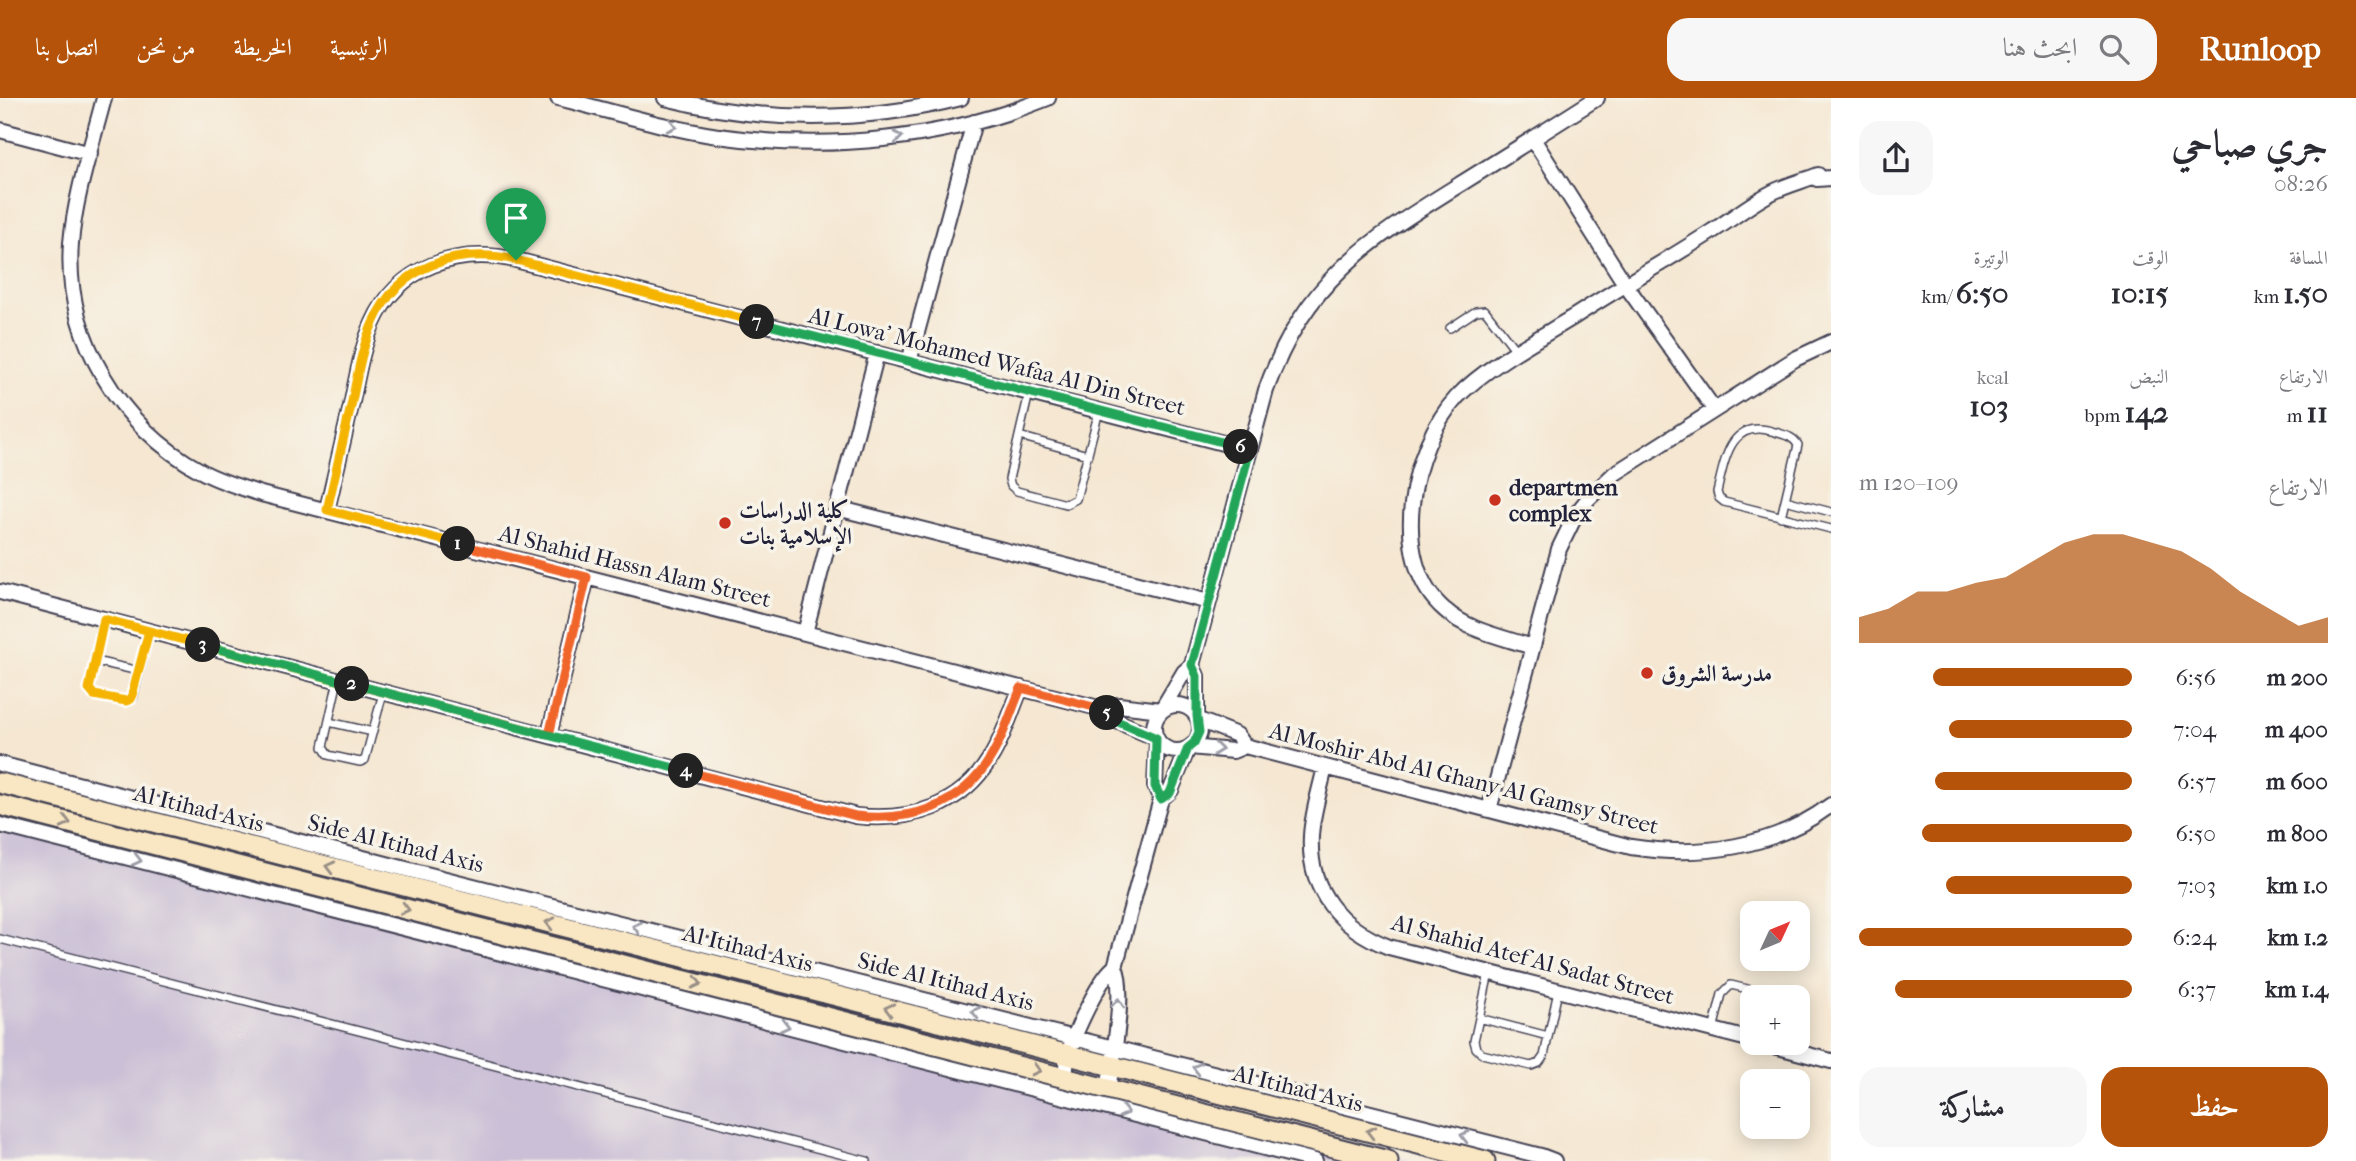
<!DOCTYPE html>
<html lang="ar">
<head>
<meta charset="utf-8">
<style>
	:root { --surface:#fff; --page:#f7f7f7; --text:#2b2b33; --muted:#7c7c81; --accent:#b45309 }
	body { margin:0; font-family:"IM FELL French Canon",Amiri,serif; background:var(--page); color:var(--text); direction:rtl; height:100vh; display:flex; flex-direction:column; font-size:26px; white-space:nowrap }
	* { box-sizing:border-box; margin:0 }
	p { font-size:23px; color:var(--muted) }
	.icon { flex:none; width:38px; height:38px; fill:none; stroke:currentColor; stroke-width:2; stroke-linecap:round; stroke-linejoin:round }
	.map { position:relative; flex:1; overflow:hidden; direction:ltr }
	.sheet { display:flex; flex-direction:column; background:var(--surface); width:525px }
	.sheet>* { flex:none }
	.needle { width:46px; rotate:46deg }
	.fabs { position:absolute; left:1740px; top:803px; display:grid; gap:14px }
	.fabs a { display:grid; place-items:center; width:70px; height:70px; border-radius:14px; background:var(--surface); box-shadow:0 4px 18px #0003; font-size:35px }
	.pin { position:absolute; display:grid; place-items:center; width:60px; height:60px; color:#fff; margin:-72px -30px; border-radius:50% 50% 50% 0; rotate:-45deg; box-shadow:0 0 7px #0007 }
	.pin .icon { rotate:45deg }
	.km { position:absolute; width:35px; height:35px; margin:-18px; border-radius:50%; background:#222; color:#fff; font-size:19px; line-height:35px; text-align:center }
	.round { display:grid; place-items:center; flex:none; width:74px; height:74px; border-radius:21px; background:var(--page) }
	.headline { display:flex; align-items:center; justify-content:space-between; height:119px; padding:0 28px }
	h1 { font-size:38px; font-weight:800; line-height:52px }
	.figures { display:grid; grid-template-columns:repeat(3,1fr); gap:10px; height:119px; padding:7px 28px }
	.figures div { display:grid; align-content:center }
	.figures b { font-size:30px; font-weight:800 }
	.figures small { font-size:19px; font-weight:400 }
	.figures p { font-size:19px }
	.chart { height:196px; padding:14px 28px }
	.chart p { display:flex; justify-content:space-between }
	.chart svg { width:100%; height:126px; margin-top:7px; fill:var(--accent); opacity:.7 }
	.primary-button { display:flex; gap:14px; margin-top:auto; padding:14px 28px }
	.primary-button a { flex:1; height:80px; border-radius:21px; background:var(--accent); color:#fff; font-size:28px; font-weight:800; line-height:80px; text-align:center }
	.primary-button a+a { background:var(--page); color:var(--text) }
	ul { padding:0 28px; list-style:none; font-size:23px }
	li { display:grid; grid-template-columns:112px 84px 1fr; align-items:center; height:52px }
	li i { height:18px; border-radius:9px; background:var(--accent) }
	header { display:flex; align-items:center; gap:42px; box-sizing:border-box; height:98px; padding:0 35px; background:var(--accent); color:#fff }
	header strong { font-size:33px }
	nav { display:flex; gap:38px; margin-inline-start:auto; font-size:24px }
	.search { width:490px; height:63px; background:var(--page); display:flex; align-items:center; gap:18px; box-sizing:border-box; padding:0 24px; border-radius:21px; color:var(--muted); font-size:26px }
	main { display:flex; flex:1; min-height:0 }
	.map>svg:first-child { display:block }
</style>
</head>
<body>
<header>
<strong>Runloop</strong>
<div class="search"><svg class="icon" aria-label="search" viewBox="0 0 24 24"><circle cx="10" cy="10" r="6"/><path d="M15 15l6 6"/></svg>ابحث هنا</div>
<nav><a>الرئيسية</a><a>الخريطة</a><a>من نحن</a><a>اتصل بنا</a></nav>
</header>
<main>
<section class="sheet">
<div class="headline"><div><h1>جري صباحي</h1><p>08:26</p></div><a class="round"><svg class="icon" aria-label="share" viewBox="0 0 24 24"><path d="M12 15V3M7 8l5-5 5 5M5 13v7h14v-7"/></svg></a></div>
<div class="figures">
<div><p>المسافة</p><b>1.50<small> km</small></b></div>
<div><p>الوقت</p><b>10:15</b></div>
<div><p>الوتيرة</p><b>6:50<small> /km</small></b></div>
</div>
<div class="figures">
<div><p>الارتفاع</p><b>11<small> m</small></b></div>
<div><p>النبض</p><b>142<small> bpm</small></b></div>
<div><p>kcal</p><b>103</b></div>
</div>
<div class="chart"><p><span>الارتفاع</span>109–120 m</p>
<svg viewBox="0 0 160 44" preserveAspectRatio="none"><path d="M0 44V35L10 32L20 26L30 26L40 23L50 21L60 15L70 9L80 6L90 6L100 9L110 12L120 18L130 26L140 32L150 38L160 35V44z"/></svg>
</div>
<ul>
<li><b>200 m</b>6:56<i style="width:73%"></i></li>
<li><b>400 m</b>7:04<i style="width:67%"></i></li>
<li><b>600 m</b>6:57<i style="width:72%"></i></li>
<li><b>800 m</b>6:50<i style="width:77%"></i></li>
<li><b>1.0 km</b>7:03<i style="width:68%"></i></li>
<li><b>1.2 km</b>6:24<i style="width:100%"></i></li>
<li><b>1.4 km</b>6:37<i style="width:87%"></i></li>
</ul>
<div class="primary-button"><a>حفظ</a><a>مشاركة</a></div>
</section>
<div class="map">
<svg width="1831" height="1063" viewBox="0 0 1831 1063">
	<rect width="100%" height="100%" fill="#f7f3e8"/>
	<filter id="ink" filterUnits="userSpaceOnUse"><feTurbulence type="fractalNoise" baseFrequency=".0143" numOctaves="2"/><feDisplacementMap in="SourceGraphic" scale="14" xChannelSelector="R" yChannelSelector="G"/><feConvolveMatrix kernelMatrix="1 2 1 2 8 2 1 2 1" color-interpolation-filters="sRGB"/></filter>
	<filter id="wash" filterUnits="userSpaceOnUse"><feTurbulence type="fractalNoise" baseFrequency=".00686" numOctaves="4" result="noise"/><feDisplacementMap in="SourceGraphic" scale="28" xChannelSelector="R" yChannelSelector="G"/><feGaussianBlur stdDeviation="1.57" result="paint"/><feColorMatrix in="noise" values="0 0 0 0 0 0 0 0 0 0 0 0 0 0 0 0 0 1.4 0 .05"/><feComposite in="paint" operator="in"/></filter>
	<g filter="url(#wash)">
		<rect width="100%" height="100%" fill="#f5e7d2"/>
		<!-- industrial -->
		<path fill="#cabfd6" d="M0 701 1413 1063H0Z"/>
	</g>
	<g filter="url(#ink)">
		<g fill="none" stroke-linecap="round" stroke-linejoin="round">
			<defs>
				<path id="lane" d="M1450 230 1476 213 1485 212 1517 254
					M1029 295 1009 381 1011 388 1017 393 1066 406 1076 401 1099 313
					M1019 338 1088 357
					M1785 402 1831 414
					M1781 419 1798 347C1793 338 1784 337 1775 334 1730 319 1725 361 1717 394L1719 400 1724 404 1831 431
					M104 521 89 589 94 597 126 603 133 600 149 534
					M95 563 139 573
					M338 582 323 649 328 657 360 664 365 662 383 595
					M329 624 373 634
					M0 841 867 1063
					M1489 875 1474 943 1476 950 1482 956 1531 968 1539 965 1544 958 1558 893
					M1479 920 1548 938
					M1713 932 1722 896 1731 887 1784 900"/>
				<path id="street" d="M104 0C92 47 75 97 71 145 64 239 120 329 201 373 220 384 241 389 261 396L1106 612 1119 607 1161 612
					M558 0C611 13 664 30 718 38 829 54 944 42 1048 0
					M665 0C763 25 863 25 961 0
					M0 32 90 56
					M1533 41 1625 186 1714 311
					M909 264 974 24
					M837 410 1209 504
					M327 412C335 378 343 343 351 308 357 281 361 251 373 225 398 168 458 149 516 162L1250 352
					M0 494 856 718C910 724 961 709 991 659 1004 638 1011 613 1021 590
					M805 535 877 255
					M1532 549C1503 539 1468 533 1445 512 1387 463 1411 349 1457 299 1487 268 1538 241 1575 218 1620 189 1666 163 1711 134 1732 121 1751 105 1773 94 1787 87 1803 83 1818 77L1817 81 1831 80
					M1192 567 1197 578V618
					M1154 630a23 23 0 1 1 46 0a23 23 0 1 1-46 0Z
					M1162 611 1184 574 1192 567 1266 292C1306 181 1367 144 1462 85 1507 57 1552 29 1597 0
					M1106 612 1112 621 1156 640
					M1199 622 1237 637 1245 648
					M549 637 587 479
					M1157 642 1155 688 1161 701
					M1190 649 1233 653 1245 648 1631 749C1701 760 1773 750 1831 707
					M0 666 402 770 1541 1058 1554 1063
					M1325 669C1320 692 1312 716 1311 738 1308 793 1340 830 1389 849L1752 942
					M1489 712 1559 451 1576 416 1588 401 1614 376 1795 261 1831 244
					M0 727 1315 1063
					M1763 945 1831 963
					M1065 979C1066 972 1066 964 1068 957 1073 938 1100 878 1115 869
					M1108 990C1113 964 1126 890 1115 869L1161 701 1171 692 1188 650"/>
				<path id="secondary" d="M0 685 1485 1063
					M0 707 1388 1063"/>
			</defs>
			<!-- lane casing -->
			<use href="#lane" stroke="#424052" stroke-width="10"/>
			<!-- street casing -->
			<use href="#street" stroke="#424052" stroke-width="18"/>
			<!-- secondary casing -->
			<use href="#secondary" stroke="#424052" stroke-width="23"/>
			<!-- lane -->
			<use href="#lane" stroke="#fff" stroke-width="7"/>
			<!-- street -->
			<use href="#street" stroke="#fff" stroke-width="14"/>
			<!-- secondary -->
			<use href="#secondary" stroke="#f9e7c3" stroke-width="19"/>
		</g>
		<!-- one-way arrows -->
		<defs><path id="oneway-chevron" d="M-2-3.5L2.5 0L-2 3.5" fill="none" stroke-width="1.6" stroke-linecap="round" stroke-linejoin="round" transform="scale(1.75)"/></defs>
		<g stroke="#9c9ca7">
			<use href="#oneway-chevron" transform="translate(672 28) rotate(14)"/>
			<use href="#oneway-chevron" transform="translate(898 39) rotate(-7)"/>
			<use href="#oneway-chevron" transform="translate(1218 651) rotate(6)"/>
			<use href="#oneway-chevron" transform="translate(137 762) rotate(14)"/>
			<use href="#oneway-chevron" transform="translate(637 829) rotate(-166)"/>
			<use href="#oneway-chevron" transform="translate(1118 905) rotate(-86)"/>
			<use href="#oneway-chevron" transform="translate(976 914) rotate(-166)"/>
			<use href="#oneway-chevron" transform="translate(785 928) rotate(14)"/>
			<use href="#oneway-chevron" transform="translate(1197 970) rotate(-166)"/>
			<use href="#oneway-chevron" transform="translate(1124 1014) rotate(14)"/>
			<use href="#oneway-chevron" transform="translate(1465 1038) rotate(-166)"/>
		</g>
		<g stroke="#988e86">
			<use href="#oneway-chevron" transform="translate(66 724) rotate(14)"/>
			<use href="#oneway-chevron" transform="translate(330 769) rotate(-166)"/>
			<use href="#oneway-chevron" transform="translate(405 811) rotate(14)"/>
			<use href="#oneway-chevron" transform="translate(550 825) rotate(-166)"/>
			<use href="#oneway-chevron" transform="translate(697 885) rotate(14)"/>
			<use href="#oneway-chevron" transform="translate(889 911) rotate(-166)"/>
			<use href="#oneway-chevron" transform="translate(1036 972) rotate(14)"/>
			<use href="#oneway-chevron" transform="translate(1371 1034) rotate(-166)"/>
		</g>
	</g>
	<g fill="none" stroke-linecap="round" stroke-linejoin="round" filter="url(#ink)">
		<defs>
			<path id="split-1" d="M458 446 327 412C335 378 343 343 351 308 357 281 361 251 373 225 398 167 458 149 516 162"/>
			<path id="split-2" d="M352 586 549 637 587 479 458 446"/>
			<path id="split-3" d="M203 547 104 521 89 591 94 597 126 603 131 601 149 533 352 586"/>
			<path id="split-4" d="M203 547 686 673"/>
			<path id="split-5" d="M686 673 856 718C911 724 961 709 991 659 1004 638 1011 613 1021 590L1105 612 1107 615"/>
			<path id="split-6" d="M1107 615 1114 622 1156 640 1155 688 1161 701 1170 695 1188 650 1194 645 1199 634 1197 618V578L1192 567 1250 352 1241 349"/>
			<path id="split-7" d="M757 224 1241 349"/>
			<path id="split-8" d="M516 162 757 224"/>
		</defs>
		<!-- split-1 casing -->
		<use href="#split-1" stroke="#fff" stroke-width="14"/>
		<!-- split-2 casing -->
		<use href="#split-2" stroke="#fff" stroke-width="14"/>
		<!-- split-3 casing -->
		<use href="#split-3" stroke="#fff" stroke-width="14"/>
		<!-- split-4 casing -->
		<use href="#split-4" stroke="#fff" stroke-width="14"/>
		<!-- split-5 casing -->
		<use href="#split-5" stroke="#fff" stroke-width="14"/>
		<!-- split-6 casing -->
		<use href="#split-6" stroke="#fff" stroke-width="14"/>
		<!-- split-7 casing -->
		<use href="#split-7" stroke="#fff" stroke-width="14"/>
		<!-- split-8 casing -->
		<use href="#split-8" stroke="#fff" stroke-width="14"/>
		<!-- split-1 -->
		<use href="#split-1" stroke="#f5b400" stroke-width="9"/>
		<!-- split-2 -->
		<use href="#split-2" stroke="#f0652b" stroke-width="9"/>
		<!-- split-3 -->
		<use href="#split-3" stroke="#f5b400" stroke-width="9"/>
		<!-- split-4 -->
		<use href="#split-4" stroke="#22a559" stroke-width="9"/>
		<!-- split-5 -->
		<use href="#split-5" stroke="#f0652b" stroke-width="9"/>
		<!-- split-6 -->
		<use href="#split-6" stroke="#22a559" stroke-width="9"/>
		<!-- split-7 -->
		<use href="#split-7" stroke="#22a559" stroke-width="9"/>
		<!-- split-8 -->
		<use href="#split-8" stroke="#f5b400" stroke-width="9"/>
	</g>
	<!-- markers -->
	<g fill="#c8321e" stroke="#f7f3e8" stroke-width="2.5">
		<circle cx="1495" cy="402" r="7"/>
		<circle cx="725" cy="425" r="7"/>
		<circle cx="1647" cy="575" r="7"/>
	</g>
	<g text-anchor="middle" stroke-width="7" stroke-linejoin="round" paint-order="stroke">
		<!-- street labels -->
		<g font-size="23" fill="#22223b" stroke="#f7f3e8">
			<text transform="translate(997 263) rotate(14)" y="8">Al Lowa' Mohamed Wafaa Al Din Street</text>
			<text transform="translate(635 468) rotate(14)" y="8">Al Shahid Hassn Alam Street</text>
			<text transform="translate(1464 680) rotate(14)" y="8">Al Moshir Abd Al Ghany Al Gamsy Street</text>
			<text transform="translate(199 710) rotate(14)" y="8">Al Itihad Axis</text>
			<text transform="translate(396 745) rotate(14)" y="8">Side Al Itihad Axis</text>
			<text transform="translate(748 850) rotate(14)" y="8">Al Itihad Axis</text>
			<text transform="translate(1533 861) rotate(15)" y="8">Al Shahid Atef Al Sadat Street</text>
			<text transform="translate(946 883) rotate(14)" y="8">Side Al Itihad Axis</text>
			<text transform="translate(1298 990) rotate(14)" y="8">Al Itihad Axis</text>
		</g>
		<!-- poi labels -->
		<g font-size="23" font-weight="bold" fill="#22223b" stroke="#f7f3e8" text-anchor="start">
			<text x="1509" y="397">departmen<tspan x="1509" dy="26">complex</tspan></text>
			<text x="739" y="420">كلية الدراسات<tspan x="739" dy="26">الإسلامية بنات</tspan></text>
			<text x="1661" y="583">مدرسة الشروق</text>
		</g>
	</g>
</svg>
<div class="fabs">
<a><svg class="needle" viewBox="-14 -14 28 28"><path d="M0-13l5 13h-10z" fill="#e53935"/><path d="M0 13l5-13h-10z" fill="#7c7c81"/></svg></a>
<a>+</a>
<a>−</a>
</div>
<div class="pin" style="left:516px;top:162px;background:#1e9e55"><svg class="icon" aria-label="arrive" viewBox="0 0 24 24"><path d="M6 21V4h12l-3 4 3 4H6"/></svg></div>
<b class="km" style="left:458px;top:446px">1</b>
<b class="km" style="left:352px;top:586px">2</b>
<b class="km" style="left:203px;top:547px">3</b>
<b class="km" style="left:686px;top:673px">4</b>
<b class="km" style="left:1107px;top:615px">5</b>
<b class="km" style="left:1241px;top:349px">6</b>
<b class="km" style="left:757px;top:224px">7</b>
</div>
</main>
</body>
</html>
